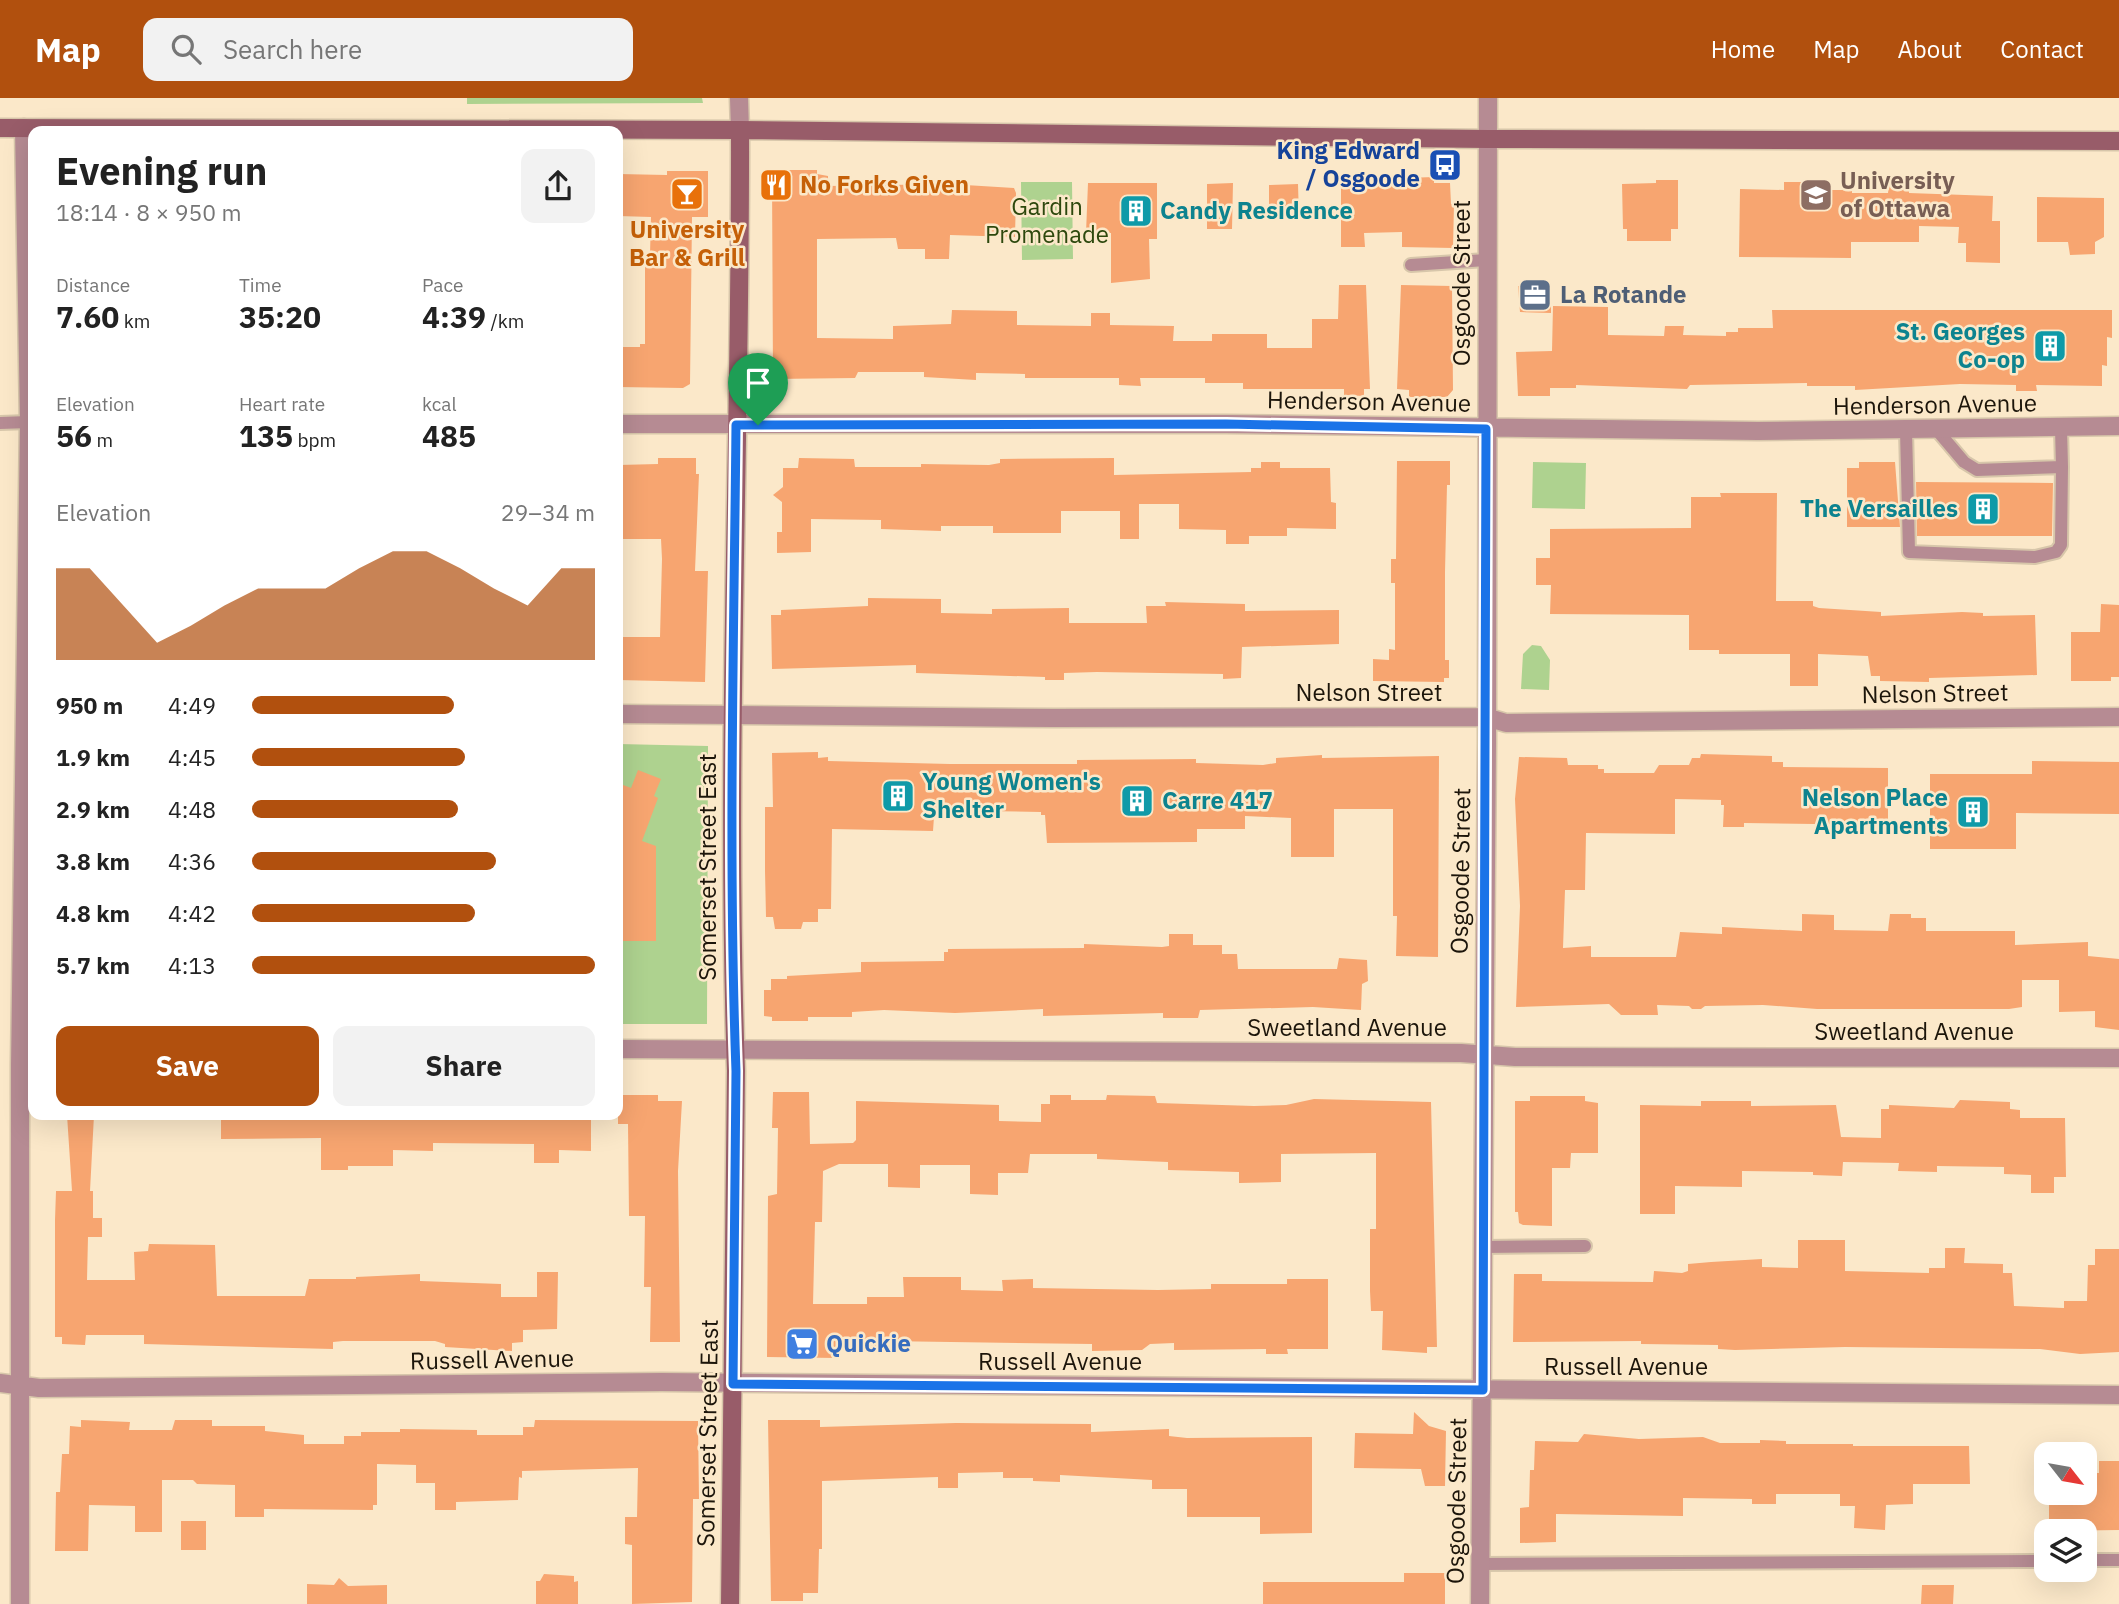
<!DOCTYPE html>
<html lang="en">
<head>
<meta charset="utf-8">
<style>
	:root { --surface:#fff; --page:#f2f2f2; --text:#222; --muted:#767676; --accent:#b1500e }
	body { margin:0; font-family:"IBM Plex Sans",sans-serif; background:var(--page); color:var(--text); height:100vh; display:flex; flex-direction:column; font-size:26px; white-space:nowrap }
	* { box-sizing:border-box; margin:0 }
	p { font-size:23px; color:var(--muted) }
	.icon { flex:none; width:38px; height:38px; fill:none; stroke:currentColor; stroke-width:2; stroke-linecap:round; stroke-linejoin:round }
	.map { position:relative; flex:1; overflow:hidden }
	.sheet { position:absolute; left:28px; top:28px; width:595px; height:994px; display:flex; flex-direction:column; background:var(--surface); border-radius:14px; box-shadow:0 7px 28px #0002 }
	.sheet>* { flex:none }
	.needle { width:46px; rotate:121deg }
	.controls { position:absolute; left:2034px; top:1344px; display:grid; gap:14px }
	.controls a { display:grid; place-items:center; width:63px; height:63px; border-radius:14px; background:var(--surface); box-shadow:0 7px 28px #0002; font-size:35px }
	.pin { position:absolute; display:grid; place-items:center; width:60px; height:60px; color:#fff; margin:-72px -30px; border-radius:50% 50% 50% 0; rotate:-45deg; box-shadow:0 0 7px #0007 }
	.pin .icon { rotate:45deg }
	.round { display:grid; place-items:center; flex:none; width:74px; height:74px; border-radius:14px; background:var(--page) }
	.overview { display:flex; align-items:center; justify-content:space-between; height:119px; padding:0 28px }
	h1 { font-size:38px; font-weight:800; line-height:52px }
	.figures { display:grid; grid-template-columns:repeat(3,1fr); gap:10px; height:119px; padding:7px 28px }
	.figures div { display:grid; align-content:center }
	.figures b { font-size:30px; font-weight:800 }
	.figures small { font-size:19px; font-weight:400 }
	.figures p { font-size:19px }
	.chart { height:196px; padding:14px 28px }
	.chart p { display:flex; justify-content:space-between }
	.chart svg { width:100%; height:126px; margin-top:7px; fill:var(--accent); opacity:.7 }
	.button { display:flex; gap:14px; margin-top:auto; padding:14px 28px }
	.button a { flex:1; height:80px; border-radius:14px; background:var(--accent); color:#fff; font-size:28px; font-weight:800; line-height:80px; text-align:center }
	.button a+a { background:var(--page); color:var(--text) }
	ul { padding:0 28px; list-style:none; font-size:23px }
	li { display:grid; grid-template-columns:112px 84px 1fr; align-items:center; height:52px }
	li i { height:18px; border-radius:9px; background:var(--accent) }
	header { display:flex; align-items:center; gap:42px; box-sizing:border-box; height:98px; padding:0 35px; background:var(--accent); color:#fff }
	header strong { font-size:33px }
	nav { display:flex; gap:38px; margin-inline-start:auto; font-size:24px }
	.search { width:490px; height:63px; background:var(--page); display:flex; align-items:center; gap:18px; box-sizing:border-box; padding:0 24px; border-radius:14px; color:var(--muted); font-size:26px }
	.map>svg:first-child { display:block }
</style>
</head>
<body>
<header>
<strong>Map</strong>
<div class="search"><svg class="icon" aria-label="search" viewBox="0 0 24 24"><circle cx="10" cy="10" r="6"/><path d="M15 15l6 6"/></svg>Search here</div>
<nav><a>Home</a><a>Map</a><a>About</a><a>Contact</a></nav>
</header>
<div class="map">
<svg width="2119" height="1506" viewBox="0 0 2119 1506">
	<rect width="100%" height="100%" fill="#fbe8c9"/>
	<!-- green -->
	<path fill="#aed28f" d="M467 0H702L703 5 467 6Z
		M1021 84H1072L1073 161 1022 162Z
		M1533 364 1586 365 1585 411 1532 410Z
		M1532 547 1541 548 1550 562 1549 592 1521 591 1523 556Z
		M618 646 708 648 707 926H618Z"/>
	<!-- building -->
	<path fill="#f7a570" d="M785 72H817V76L828 78V88L949 86 1014 90 1016 95 1015 139 950 137 949 161H925V151H898L896 140 817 141V240L893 241V228L951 226 952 212 1017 213V227L1091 228V215H1110V227L1174 228 1173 243H1212V236H1267V250H1312V221H1338L1339 187H1366L1370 291H1364V298L1344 297V291H1243V285H1205V280H1140L1141 288 1119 287V280H1025V276L976 275V282L924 279V274H858L855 280 773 281 772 78 785 76Z
		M667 73H708V119H692L690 286 683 290 618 289V249H640V246H645V156H650L651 119 618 118V76L667 77Z
		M1363 78V85H1406V80L1434 79V85H1450L1451 106H1454L1453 150 1402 149V134L1364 135 1365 149H1341V79Z
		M1656 82H1678V131H1671V143H1627V131H1623L1622 86 1656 85Z
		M1784 84H1807V92H1852V95H1888L1889 87H1909V95L1993 98 1992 123H2000V165L1966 164V145H1958L1959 129 1919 128V144H1851V160L1739 159 1740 91 1784 92Z
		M1088 85H1157V141H1149L1150 181 1111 185V135H1086Z
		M1233 85 1232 131H1207V86Z
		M1298 86 1299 120H1269V87Z
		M2037 99 2104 100V139L2095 144V156L2070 157 2068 144H2037Z
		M1401 187 1452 188 1453 292 1447 299H1409V292L1397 291Z
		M1518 188H1551V215L1520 214Z
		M1553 208 1608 209V237L1664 238 1665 228H1684L1683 237 1726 238V234H1738V230H1773L1772 212H2112V240L2107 239V268L2102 267V288L2036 287 2037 293H2016V287L1960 286 1855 292V288H1807V285L1690 287 1687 291 1576 287V290H1550V298H1518L1516 254 1552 253Z
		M658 360H696V376H699L695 473H708L705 584 618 582V539H660L662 461 661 441H619V367L658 366Z
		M799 360 854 361 855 369H921V366L989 367 1000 365V361L1114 360V377L1251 374V370H1261V364H1280V370H1330L1331 404 1336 405V431L1287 430V438H1249V446H1226V432L1179 431V406H1139V441H1120V413H1061V435H993V428H941V433L881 431V422L811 421V454L777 455V434H782V404L773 397 783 389V370H798Z
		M1397 363H1450V387H1447L1445 474V562H1449V580H1444V584L1373 583V561L1389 562V551L1395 552V485H1391V461H1396Z
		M1859 364H1895L1900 429H1847V370H1859Z
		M1916 384 2053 385 2052 438H1917Z
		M1720 395H1777L1776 503H1813V508L1819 510 1881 514V518L1962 514 1983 515V518L2035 517 2037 577 1929 580V584L1880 583V578H1871L1868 558 1818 556V588H1790V556H1719V552H1689V517L1550 516 1551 487H1536V460H1550V431L1691 430V399H1721Z
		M868 500 941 501V515L992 516V511L1069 510V525H1147L1146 508H1166L1165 504 1245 506V513L1339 512V546L1242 549 1241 580 1223 581V576L1097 574 1064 575V582H1045V579L916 575V567L772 571 771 517H781V512L868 508Z
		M2101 506 2119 507V579H2111V583H2071V534H2100Z
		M818 654V660L828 659V663L950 666H1077V662L1196 661V665L1263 667 1276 665V660L1322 657V660L1439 658 1438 859 1396 858 1397 818H1393V711H1334V759H1291V720L1245 718V731H1197V744L1047 745 1045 717H1041V714L980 713V720L934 719 933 733 832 731 831 811H818V824H803L801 831H775L773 819H766L765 773V709H773L772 655Z
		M1701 656 1772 658V664H1783V669L1888 670V727L1744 725V729H1723L1724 707H1721V702L1675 701V736L1586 735 1585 792H1565L1563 850 1591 848V859H1676L1680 834 1722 836V829L1802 833V816L1834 817V832L1888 833 1890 816H1911V820H1926V833H2015V847L2088 844V858L2119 861V932L2095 929V913L2059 914V882H2022V909L2009 911H1817L1763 907 1705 908 1701 911H1692L1689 908 1657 907 1658 917H1621L1609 906 1516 909 1520 808 1515 701 1519 659 1567 660 1568 667H1598V671H1604V675H1654L1659 667H1689L1692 660H1700Z
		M2032 663 2119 664V716L2016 715V751H1930V676H2032Z
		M638 672 661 681 654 698 658 700 642 743 656 748V843H618V685L631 690Z
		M1169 836H1193V847H1222V856H1237L1238 871H1337L1339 860 1367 862 1368 883 1362 886 1361 912 1313 909 1200 912 1198 920H1163V915L1043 918V911L955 915 884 912 852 914V919H808V923H772V919L764 918V892H771V881H787V878L861 874V864L944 863V854H948V851L1084 850V846L1162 849 1169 848Z
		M773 994H809L810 1046 853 1045 856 1042V1003L999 1007V1023L1041 1024V1006H1050V997H1071V1002H1106L1107 997 1155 998 1157 1005 1254 1008 1286 1007 1314 1001 1431 1004 1437 1249H1427V1255L1382 1252 1383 1213H1371L1370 1193V1131H1376V1055L1281 1056V1084L1239 1085V1074L1168 1072V1064L1097 1061V1056H1030L1028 1075H998V1097L970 1096V1067H920V1090L888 1089V1066H839L823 1073 822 1124H815L813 1206H867V1199H904L903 1179H961V1192L1003 1193 1002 1182 1033 1181V1190L1158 1192 1211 1191V1186H1287V1181H1328V1251H1287L1288 1256H1266V1251L1174 1252V1245L1150 1246 1142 1252 1092 1253V1246L884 1243V1251L836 1250V1260L767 1259 768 1098 777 1096 778 1030H772Z
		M618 997H658V1003H682L678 1073 680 1244H650L651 1189H644L645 1118H629L628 1026H618Z
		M1530 998H1585V1003L1598 1005V1055H1571L1570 1070H1552V1128L1523 1127 1519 1125 1518 1114H1515V1003H1530Z
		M1960 1002 2010 1004V1011L2020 1012V1020H2065L2066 1079H2054V1095H2031V1077L2004 1076V1069L1937 1068V1074L1898 1073 1899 1065 1843 1064 1842 1078 1813 1077V1074L1742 1073V1089L1675 1088V1116H1640V1007L1701 1008V1003H1751V1008L1836 1007 1841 1039 1881 1040V1011H1889V1007L1954 1010Z
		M67 1017H94L90 1093H93V1120H102V1139H88L87 1182H135L134 1154 148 1153 149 1146 215 1147 217 1198H305L309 1181H356V1179L420 1176V1183L501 1186V1199H537V1174H558L557 1231 523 1232V1244L512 1245V1253L445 1249V1246L435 1243H343L333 1244V1251L144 1246V1237H86L85 1247 62 1246V1239H55V1122L56 1093H72Z
		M221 1017H591V1053L559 1052V1065H534V1046L433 1045V1053L393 1052V1068H348V1072H321V1040L221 1041Z
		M1798 1142H1845V1173L1929 1175V1170H1945V1150H1965L1964 1165 2003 1166V1175H2012L2014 1208 2064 1210V1203H2087L2088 1167H2095V1151H2119V1254L2080 1256 2040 1251 1845 1249 1735 1252 1718 1251V1247L1641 1246V1243L1513 1244 1514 1176H1542V1183L1653 1184 1654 1173 1682 1175 1688 1173V1166L1711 1164 1762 1161V1169L1798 1170Z
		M1414 1314 1429 1328 1446 1333 1445 1388H1425L1421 1371 1354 1370 1355 1335 1413 1336Z
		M81 1322 130 1324 129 1332H172L175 1322H212V1328H265V1333L304 1337V1346H344V1338H361V1334H400V1331L477 1332V1337H523V1329H534L535 1322 698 1323 699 1401H693L692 1504 632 1506V1447L625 1446V1419H637L638 1370 522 1373V1380L519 1379 518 1402 456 1404V1412H435V1385H416V1367L377 1366V1407H373V1412L264 1411V1419H235V1387L197 1386 193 1382H162V1434H135V1408L89 1407 88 1453H55L56 1394H60L62 1356H69L70 1328 81 1329Z
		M768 1322H820V1329L956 1325 1091 1326V1334L1169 1331V1338L1187 1340 1312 1339V1435L1260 1436V1419H1187V1391H1152V1382L1060 1377V1384L1033 1383V1380H1003V1374L958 1375V1390H938V1379L822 1383V1451H819L818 1495H803V1503H771Z
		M1584 1336 1639 1341 1703 1339 1720 1345H1760V1342L1786 1343V1346H1853V1348H1969L1970 1386H1913V1406L1886 1407 1885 1432 1854 1430 1855 1408H1840V1396H1776V1406H1752V1401L1683 1400V1418L1556 1416V1444L1520 1445V1410L1529 1409 1530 1372H1534L1535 1343 1578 1344Z
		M2099 1363H2119V1432L2049 1433V1395H2084V1375H2099Z
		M181 1423H206V1452H181Z
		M1404 1475H1445V1506H1263V1484H1404Z
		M544 1476 574 1478V1484L578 1483V1506H536V1483H540Z
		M339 1480 348 1488 387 1487V1506H307V1486L334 1487Z
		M1922 1487H1954L1953 1506H1921Z"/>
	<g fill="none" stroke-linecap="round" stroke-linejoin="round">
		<defs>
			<path id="lane" d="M1411 167 1486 162
				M0 325 29 324
				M1936 331 1964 364 1977 372 2062 369 2061 330
				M1906 332 1909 454 2035 459 2056 454 2061 447 2062 369
				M1483 1149 1585 1148
				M2084 1462H2119
				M1481 1466 2046 1463"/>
			<path id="street" d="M739 0 740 32
				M618 326H1226L1758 333 2119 328
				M618 616 1054 620 1486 619 1506 625 2119 619
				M618 951 1461 955 1515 959 2119 960
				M0 1285 39 1290 662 1284 2119 1297
				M20 1506V967L29 324 24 30
				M1480 1506 1487 645 1488 0"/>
			<path id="secondary" d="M0 30 740 32 1487 41 2119 43
				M730 1506 736 973C725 659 741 345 740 32"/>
		</defs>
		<!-- lane casing -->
		<use href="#lane" stroke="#d7c6aa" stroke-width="16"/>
		<!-- street casing -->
		<use href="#street" stroke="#d7c6aa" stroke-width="21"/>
		<!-- secondary casing -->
		<use href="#secondary" stroke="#d7c6aa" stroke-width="21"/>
		<!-- lane -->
		<use href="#lane" stroke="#b68b93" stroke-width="12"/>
		<!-- street -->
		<use href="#street" stroke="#b68b93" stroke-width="18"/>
		<!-- secondary -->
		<use href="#secondary" stroke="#985c69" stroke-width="18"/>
	</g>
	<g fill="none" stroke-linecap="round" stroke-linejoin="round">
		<defs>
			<path id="route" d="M1226 326 1486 331 1483 1292 733 1286 736 973C728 758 734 542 736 327Z"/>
		</defs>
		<!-- route casing -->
		<use href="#route" stroke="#fff" stroke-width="14"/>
		<!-- route -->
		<use href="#route" stroke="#1a73e8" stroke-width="9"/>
	</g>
	<!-- icons -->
	<defs>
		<symbol id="bus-square" viewBox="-11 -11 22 22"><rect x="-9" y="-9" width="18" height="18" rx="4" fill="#1a4fb4" stroke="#fbe8c9"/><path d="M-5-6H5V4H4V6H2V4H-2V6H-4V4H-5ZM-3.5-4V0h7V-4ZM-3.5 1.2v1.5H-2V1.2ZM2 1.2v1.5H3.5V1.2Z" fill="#fff"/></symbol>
		<symbol id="restaurant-square" viewBox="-11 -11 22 22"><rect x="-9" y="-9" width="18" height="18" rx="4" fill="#e8710a" stroke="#fbe8c9"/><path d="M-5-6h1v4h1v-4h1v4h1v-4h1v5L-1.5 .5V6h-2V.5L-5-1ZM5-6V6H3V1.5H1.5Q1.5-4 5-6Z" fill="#fff"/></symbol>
		<symbol id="bar-square" viewBox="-11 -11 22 22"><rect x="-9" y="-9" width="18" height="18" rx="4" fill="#e8710a" stroke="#fbe8c9"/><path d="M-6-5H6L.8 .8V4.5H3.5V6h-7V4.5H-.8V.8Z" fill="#fff"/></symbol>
		<symbol id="university-square" viewBox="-11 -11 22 22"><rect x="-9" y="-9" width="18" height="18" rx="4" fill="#8d6e63" stroke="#fbe8c9"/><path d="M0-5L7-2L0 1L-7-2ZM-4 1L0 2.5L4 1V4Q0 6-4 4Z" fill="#fff"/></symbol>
		<symbol id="building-square" viewBox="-11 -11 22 22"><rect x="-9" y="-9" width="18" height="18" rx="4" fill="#0f9aa8" stroke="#fbe8c9"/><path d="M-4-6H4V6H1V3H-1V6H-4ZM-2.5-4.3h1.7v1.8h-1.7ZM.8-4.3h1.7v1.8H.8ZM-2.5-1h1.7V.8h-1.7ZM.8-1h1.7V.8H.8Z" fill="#fff"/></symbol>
		<symbol id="office-square" viewBox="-11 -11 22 22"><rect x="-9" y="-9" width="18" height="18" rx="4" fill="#5c6f8a" stroke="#fbe8c9"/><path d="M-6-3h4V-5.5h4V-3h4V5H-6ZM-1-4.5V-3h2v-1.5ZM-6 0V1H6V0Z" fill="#fff"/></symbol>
		<symbol id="supermarket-square" viewBox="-11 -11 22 22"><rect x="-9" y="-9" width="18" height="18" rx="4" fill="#3f7fe0" stroke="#fbe8c9"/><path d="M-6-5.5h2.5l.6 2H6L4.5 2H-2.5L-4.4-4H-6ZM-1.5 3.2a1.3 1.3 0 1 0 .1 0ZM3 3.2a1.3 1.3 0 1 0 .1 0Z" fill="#fff"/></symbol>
	</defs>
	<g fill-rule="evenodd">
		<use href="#bus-square" x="1426" y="48" width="38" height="38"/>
		<use href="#restaurant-square" x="757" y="68" width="38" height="38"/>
		<use href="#bar-square" x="668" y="77" width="38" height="38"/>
		<use href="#university-square" x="1797" y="78" width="38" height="38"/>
		<use href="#building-square" x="1117" y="94" width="38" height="38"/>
		<use href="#office-square" x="1516" y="178" width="38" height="38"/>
		<use href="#building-square" x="2031" y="229" width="38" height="38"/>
		<use href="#building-square" x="1964" y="392" width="38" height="38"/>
		<use href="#building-square" x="879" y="679" width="38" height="38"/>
		<use href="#building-square" x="1118" y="684" width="38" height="38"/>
		<use href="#building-square" x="1954" y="695" width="38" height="38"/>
		<use href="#supermarket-square" x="783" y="1227" width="38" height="38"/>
	</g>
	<g text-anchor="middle" stroke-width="5" stroke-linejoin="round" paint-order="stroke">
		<!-- transit labels -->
		<g font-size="24" font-weight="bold" fill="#164399" stroke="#fbe8c9" text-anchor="end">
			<text x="1420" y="61">King Edward<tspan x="1420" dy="28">/ Osgoode</tspan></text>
		</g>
		<!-- education labels -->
		<g font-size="24" font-weight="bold" fill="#785e54" stroke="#fbe8c9" text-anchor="start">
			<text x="1840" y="91">University<tspan x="1840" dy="28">of Ottawa</tspan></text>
		</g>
		<!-- food labels -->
		<g font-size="24" font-weight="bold" fill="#c56008" stroke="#fbe8c9" text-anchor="start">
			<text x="800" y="95">No Forks Given</text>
			<text x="687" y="140" text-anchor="middle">University<tspan x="687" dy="28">Bar &amp; Grill</tspan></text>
		</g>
		<!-- park labels -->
		<g font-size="24" fill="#2d480d" stroke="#fbe8c9">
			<text x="1047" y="117">Gardin<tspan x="1047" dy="28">Promenade</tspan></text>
		</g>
		<!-- culture labels -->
		<g font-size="24" font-weight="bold" fill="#0d838f" stroke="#fbe8c9" text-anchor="start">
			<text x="1160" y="121">Candy Residence</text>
			<text x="2025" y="242" text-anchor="end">St. Georges<tspan x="2025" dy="28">Co-op</tspan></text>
			<text x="1958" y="419" text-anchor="end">The Versailles</text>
			<text x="922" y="692">Young Women's<tspan x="922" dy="28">Shelter</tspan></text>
			<text x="1948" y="708" text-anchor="end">Nelson Place<tspan x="1948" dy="28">Apartments</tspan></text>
			<text x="1162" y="711">Carre 417</text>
		</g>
		<!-- street labels -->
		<g font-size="24" fill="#1c150a" stroke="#fbe8c9">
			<text transform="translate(1462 185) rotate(-90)" y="8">Osgoode Street</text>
			<text transform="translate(1369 304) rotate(1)" y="8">Henderson Avenue</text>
			<text transform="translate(1935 307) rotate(-1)" y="8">Henderson Avenue</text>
			<text x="1369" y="603">Nelson Street</text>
			<text transform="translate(1935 596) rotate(-1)" y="8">Nelson Street</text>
			<text transform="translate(708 769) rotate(-90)" y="8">Somerset Street East</text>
			<text transform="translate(1461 773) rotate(-89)" y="8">Osgoode Street</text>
			<text x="1347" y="938">Sweetland Avenue</text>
			<text x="1914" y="942">Sweetland Avenue</text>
			<text transform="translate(492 1262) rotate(-1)" y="8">Russell Avenue</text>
			<text x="1060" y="1272">Russell Avenue</text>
			<text x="1626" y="1277">Russell Avenue</text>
			<text transform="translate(708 1335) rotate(-89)" y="8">Somerset Street East</text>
			<text transform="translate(1457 1403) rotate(-89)" y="8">Osgoode Street</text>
		</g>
		<!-- service labels -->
		<g font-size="24" font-weight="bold" fill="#4e5e75" stroke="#fbe8c9" text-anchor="start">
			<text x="1560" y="205">La Rotande</text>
		</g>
		<!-- shop labels -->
		<g font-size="24" font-weight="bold" fill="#366cbe" stroke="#fbe8c9" text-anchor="start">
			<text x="826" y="1254">Quickie</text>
		</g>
	</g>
</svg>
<div class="controls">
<a><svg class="needle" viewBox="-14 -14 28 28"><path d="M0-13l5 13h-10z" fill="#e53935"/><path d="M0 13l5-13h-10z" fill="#767676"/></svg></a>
<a><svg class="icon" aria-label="layers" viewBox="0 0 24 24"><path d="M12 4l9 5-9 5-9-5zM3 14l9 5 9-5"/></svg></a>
</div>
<div class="pin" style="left:758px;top:327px;background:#1e9e55"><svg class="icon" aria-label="arrive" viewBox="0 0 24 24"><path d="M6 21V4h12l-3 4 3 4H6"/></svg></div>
<section class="sheet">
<div class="overview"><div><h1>Evening run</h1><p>18:14 · 8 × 950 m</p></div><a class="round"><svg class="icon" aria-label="share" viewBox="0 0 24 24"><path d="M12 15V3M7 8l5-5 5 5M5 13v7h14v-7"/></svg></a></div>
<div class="figures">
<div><p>Distance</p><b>7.60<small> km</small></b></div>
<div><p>Time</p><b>35:20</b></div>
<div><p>Pace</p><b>4:39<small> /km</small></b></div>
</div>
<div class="figures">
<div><p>Elevation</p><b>56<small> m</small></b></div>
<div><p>Heart rate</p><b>135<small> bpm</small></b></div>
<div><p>kcal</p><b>485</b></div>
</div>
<div class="chart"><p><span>Elevation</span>29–34 m</p>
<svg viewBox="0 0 160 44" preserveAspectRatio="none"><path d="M0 44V12L10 12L20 25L30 38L40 32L50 25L60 19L70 19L80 19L90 12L100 6L110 6L120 12L130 19L140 25L150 12L160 12V44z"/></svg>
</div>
<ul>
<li><b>950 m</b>4:49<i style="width:59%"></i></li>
<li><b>1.9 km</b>4:45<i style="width:62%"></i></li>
<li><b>2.9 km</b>4:48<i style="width:60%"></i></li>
<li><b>3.8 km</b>4:36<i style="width:71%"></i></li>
<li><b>4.8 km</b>4:42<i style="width:65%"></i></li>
<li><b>5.7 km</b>4:13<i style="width:100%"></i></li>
</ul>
<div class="button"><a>Save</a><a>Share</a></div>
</section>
</div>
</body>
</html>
